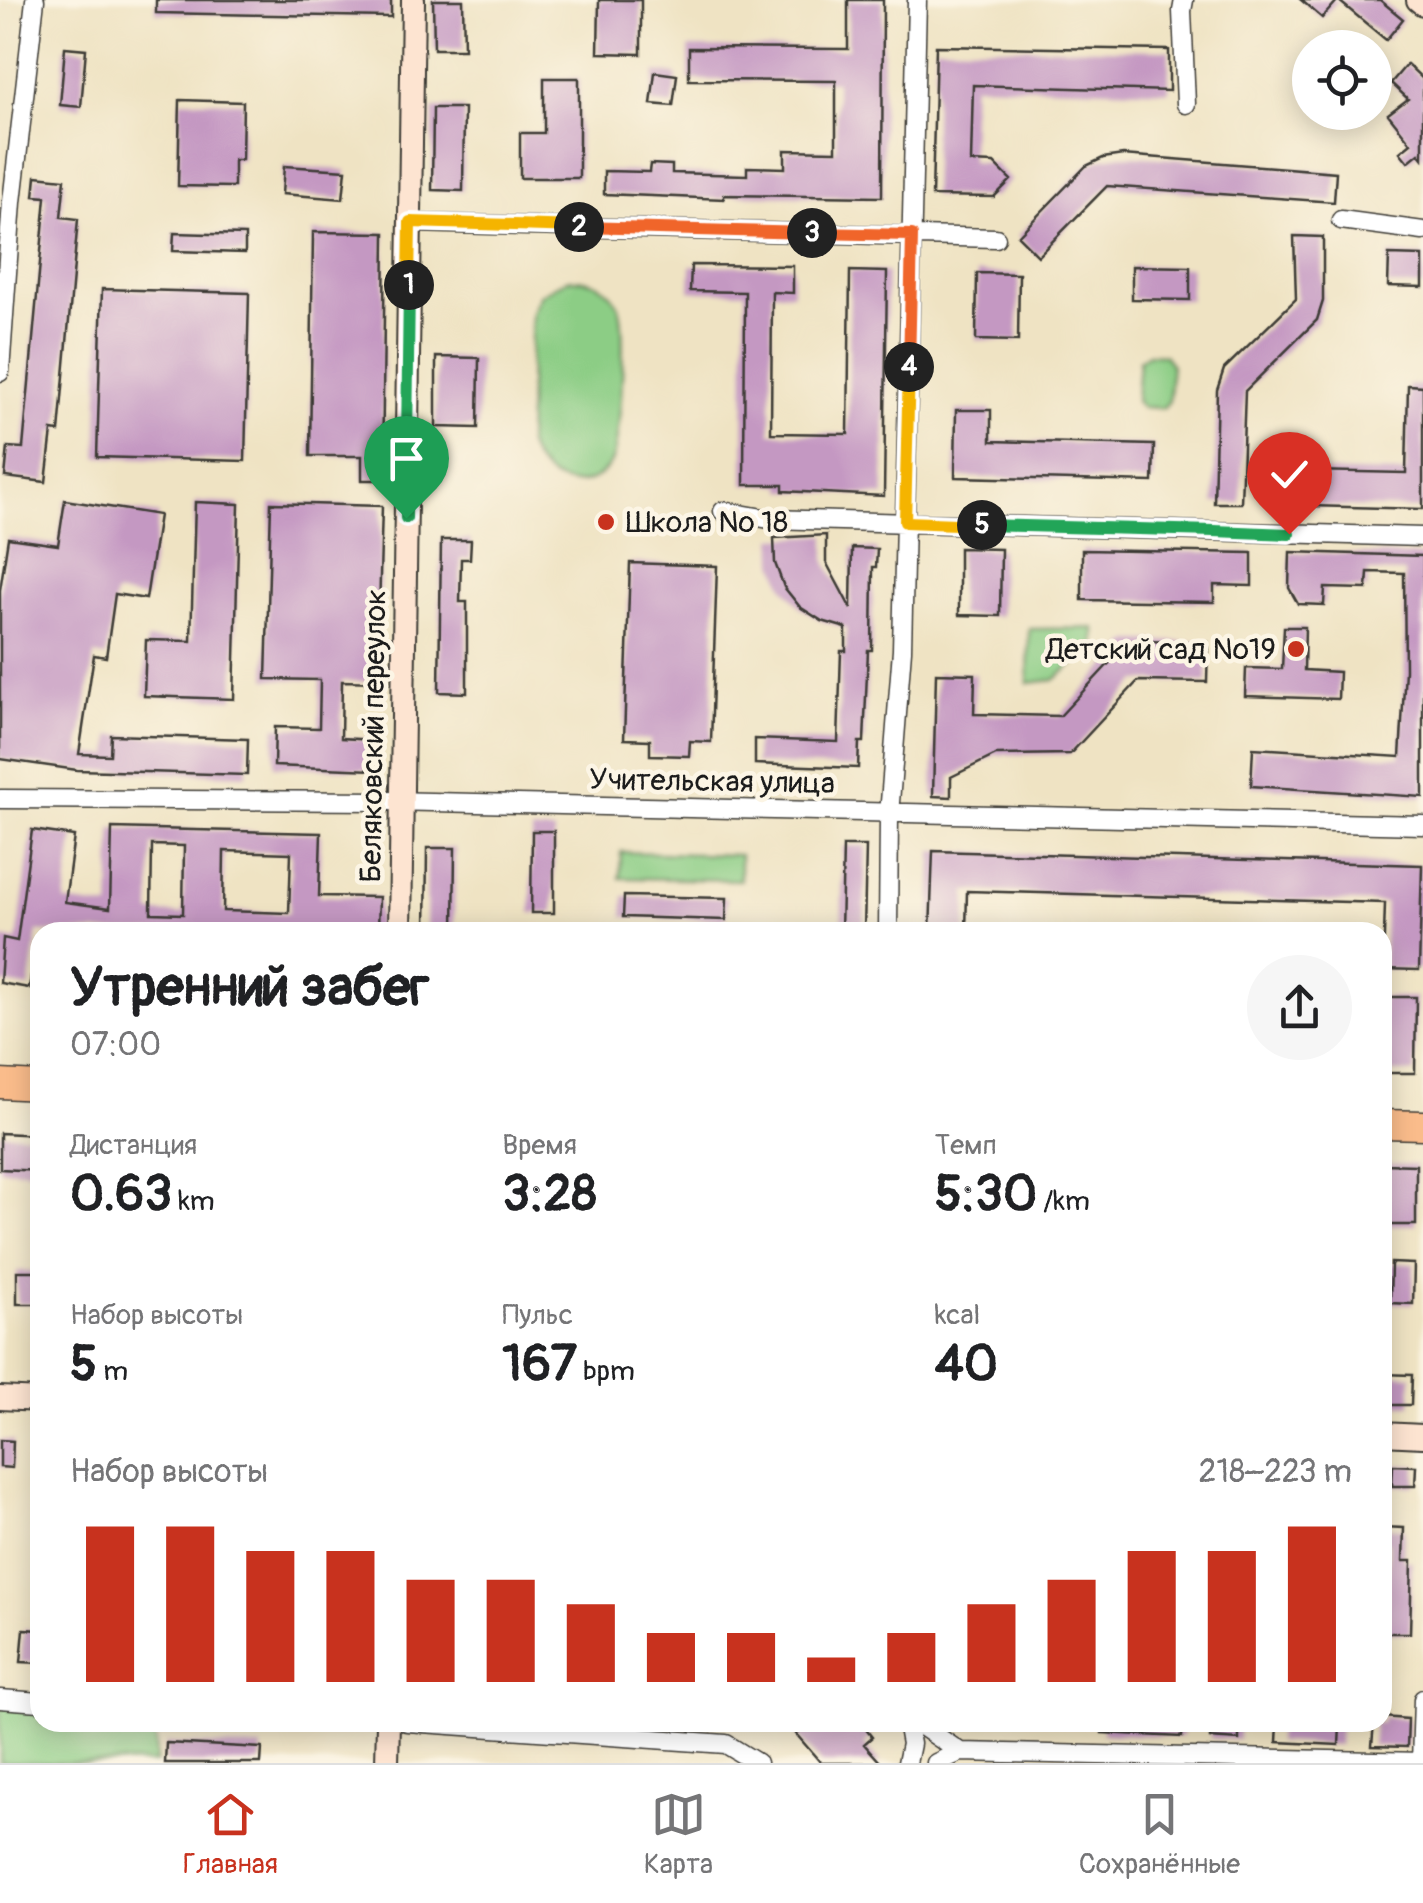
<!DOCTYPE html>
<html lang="ru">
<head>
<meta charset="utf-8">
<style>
	:root { --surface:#fff; --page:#f6f6f6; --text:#202124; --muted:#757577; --line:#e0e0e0; --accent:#c8321e }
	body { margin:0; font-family:Pangolin,sans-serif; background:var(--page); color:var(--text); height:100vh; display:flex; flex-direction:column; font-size:38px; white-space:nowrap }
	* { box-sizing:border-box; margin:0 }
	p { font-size:32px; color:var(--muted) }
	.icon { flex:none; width:55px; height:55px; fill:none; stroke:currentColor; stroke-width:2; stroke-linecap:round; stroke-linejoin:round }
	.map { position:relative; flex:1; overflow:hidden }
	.drawer { position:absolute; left:30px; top:922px; width:1362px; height:810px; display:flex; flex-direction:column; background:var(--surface); border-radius:30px; box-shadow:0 5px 25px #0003 }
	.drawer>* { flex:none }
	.fabs { position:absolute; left:1292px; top:30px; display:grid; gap:20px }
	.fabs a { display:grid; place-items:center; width:100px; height:100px; border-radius:50%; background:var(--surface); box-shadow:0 5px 25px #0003; font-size:50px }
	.pin { position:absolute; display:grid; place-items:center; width:85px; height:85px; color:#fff; margin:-102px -42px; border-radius:50% 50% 50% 0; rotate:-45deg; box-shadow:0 0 10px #0007 }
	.pin .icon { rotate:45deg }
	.km { position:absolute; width:50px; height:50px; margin:-25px; border-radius:50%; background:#222; color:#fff; font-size:28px; line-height:50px; text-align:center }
	.round { display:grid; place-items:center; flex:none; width:105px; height:105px; border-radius:52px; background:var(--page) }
	.summary { display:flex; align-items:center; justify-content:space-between; height:170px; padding:0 40px }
	h1 { font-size:55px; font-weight:800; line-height:75px }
	.stats { display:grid; grid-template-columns:repeat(3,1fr); gap:15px; height:170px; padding:10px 40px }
	.stats div { display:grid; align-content:center }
	.stats b { font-size:50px; font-weight:800 }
	.stats small { font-size:28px; font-weight:400 }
	.stats p { font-size:28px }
	.chart { height:280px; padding:20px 40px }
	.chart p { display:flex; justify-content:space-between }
	.chart svg { width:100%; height:180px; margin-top:10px; stroke:var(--accent); stroke-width:6 }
	.tabs { display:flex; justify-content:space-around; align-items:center; height:140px; border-top:2px solid var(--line); background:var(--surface); font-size:28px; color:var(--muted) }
	.tabs a { display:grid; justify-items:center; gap:5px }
	.tabs .current { color:var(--accent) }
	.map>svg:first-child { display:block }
</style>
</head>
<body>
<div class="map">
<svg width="1423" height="1763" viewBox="0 0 1423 1763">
	<rect width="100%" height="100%" fill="#fcf5e5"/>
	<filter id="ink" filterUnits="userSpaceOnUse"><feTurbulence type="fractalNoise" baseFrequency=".01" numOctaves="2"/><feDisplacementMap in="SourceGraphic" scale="20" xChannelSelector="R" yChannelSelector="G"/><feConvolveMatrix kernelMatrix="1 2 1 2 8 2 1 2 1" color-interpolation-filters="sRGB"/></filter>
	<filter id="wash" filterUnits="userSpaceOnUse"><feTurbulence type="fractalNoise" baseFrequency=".0048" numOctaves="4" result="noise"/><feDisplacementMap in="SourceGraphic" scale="40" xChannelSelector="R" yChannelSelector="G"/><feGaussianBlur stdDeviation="2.25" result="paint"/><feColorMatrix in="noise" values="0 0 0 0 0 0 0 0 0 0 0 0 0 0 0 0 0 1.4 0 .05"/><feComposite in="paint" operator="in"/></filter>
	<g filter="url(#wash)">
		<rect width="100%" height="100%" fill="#efe3c3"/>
		<!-- green -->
		<path fill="#8ccd85" stroke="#547450" stroke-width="2.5" d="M568 279C590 278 610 286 619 307 627 325 621 446 611 462 586 503 532 480 527 439L532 312 541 294Z
			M1148 354 1164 355 1171 364 1169 401 1163 408 1141 407 1136 401 1139 360Z
			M1095 628V647L1054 680 1028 683 1029 629Z
			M621 852 740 855V880L620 878Z
			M0 1705 40 1710V1722L155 1726 156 1763H0Z"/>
		<g id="blocks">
			<!-- building -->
			<path fill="#c498c2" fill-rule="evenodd" d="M156 0H391V17L156 13Z
				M433 0H463L464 49H434Z
				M599 0H641V54L598 53Z
				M848 0H883L882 197 724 195V199L604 194V171L649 172 650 164 672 165V173L747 175V167L785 168V150L836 151V81L689 80V48L848 49Z
				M1301 0H1380L1403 19 1386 40 1338 0 1322 18Z
				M936 46 1169 50V91L973 85 971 162 994 163 1011 180 994 197 932 196Z
				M65 47 86 49 81 107 60 105Z
				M1407 64 1423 79V158L1419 153 1408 162 1400 152 1411 143 1388 114 1408 99 1391 83Z
				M655 72 677 75 673 106 651 104Z
				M544 78H579V178H520V133H544Z
				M180 100 243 102 242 160H234V187L178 186Z
				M433 108H464L463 191 432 190Z
				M1123 155 1336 172 1334 202 1107 186 1038 256 1018 236 1086 166 1103 158Z
				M284 166 346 170 343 199 282 194Z
				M36 176 65 179 61 217 78 219 59 432 52 431 46 482 5 477 8 447 23 448 46 197 34 196Z
				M313 232 385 233 382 480H362V456H310Z
				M174 233 245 235V253L173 251Z
				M1294 236 1323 237V301L1317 320 1245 391 1241 503H1214L1217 390 1224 369 1296 299Z
				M1389 255 1423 256V287L1388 286Z
				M691 265 793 266V293L772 292 771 433 848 434 850 271 887 272 884 496 783 491V485H744L745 292 690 291Z
				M1132 266 1190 267V300L1132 299Z
				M977 273 1019 274 1018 341 976 340Z
				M102 289 249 293 245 461 97 457Z
				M436 357 479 358 478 428 436 427Z
				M1408 385 1423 386V509L1310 506 1311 471 1406 473Z
				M956 410H991V441L1154 445 1153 482 955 477Z
				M65 500 159 515 146 599 115 594 106 657 94 655 79 754 110 755 111 735 248 739 247 775 77 770 0 759V590L8 538 58 545Z
				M195 502 239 504 234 699 144 696 146 640 191 641Z
				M271 503 382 506 377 682 342 681 341 738 374 740 373 770 274 766 275 727 319 728 320 680 266 679Z
				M826 535V562L851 609 852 548 877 549 876 567H873L872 650H868L864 742H859L858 768 755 764V739L838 742 841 651H846V628L822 621 800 607 784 587 775 563 774 538Z
				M441 540H471L470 559H461L460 602H467V693L439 692Z
				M959 548 1001 549 1000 616 959 615Z
				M1082 550 1252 553V586L1214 585V602L1082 600Z
				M1290 552 1423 556V797L1251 786 1253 748 1400 757 1405 670 1404 573 1368 572 1367 589 1325 588 1324 605 1298 604 1289 588Z
				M630 563 717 566 711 742 690 741 689 756 650 755V740L624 739Z
				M1284 627H1305L1304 670 1339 672 1338 699 1245 696 1246 668 1282 669Z
				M1130 641 1208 642 1207 682 1138 681 1070 754 996 755 951 777V797L933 796 936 673 975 674 974 714 1060 716Z
				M112 828 321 833 319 896 379 897 378 932H38L29 988 0 983 3 938 17 941 32 830 74 836 65 902 110 908ZM152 845 184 846 183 914 151 913ZM224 851 291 853 289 913 223 911Z
				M532 831H554V913H531Z
				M843 846H866L864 932H841Z
				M427 848H455L454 932H426Z
				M933 851 1422 865 1419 970 1383 969 1385 903 967 891 966 932H930Z
				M624 896 727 898 726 920 623 917Z
				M1382 997H1416L1415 1073H1382Z
				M0 1133 40 1135V1171L0 1169Z
				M1382 1164 1416 1165V1225H1382Z
				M1391 1263 1414 1264 1413 1304 1390 1303Z
				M17 1271H40V1304H17Z
				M1382 1374 1412 1375 1411 1405H1382Z
				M0 1440 13 1441 12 1468 0 1467Z
				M1393 1465 1416 1466 1415 1486H1392Z
				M1382 1527 1404 1528 1403 1561H1412L1410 1633H1386L1389 1542H1382Z
				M24 1629 40 1630V1663L21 1662Z
				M1382 1717 1408 1719 1407 1747 1372 1746 1374 1722H1382Z
				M810 1722H860L872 1737 864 1744 881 1763H821L796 1734Z
				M1102 1722H1183L1182 1737 1102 1733Z
				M1210 1722H1239V1740L1210 1738Z
				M1278 1723 1340 1726 1339 1745 1277 1742Z
				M166 1743 262 1748 261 1763H165Z"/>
		</g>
	</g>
	<g filter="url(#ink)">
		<use href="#blocks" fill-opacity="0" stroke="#3c3a35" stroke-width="2.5"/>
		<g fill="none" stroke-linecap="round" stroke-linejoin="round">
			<defs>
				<path id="street" d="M1184 0 1182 11 1186 104
					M1341 220 1423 231
					M410 223 996 238
					M0 372 12 202 35 0
					M723 511 769 519 1423 537
					M0 799 388 801 1423 825
					M888 932 889 815 902 650 917 0
					M0 1699 40 1702
					M407 1722 726 1744 757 1763
					M916 1722 960 1752
					M907 1763 911 1744 907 1722
					M936 1763 960 1752 1423 1762
					M1421 1763 1423 1699"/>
				<path id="secondary" d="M1418 0 1423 4
					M400 932 413 0
					M0 1398 40 1400
					M1382 1434 1423 1436
					M387 1763 388 1722"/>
				<path id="primary" d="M0 1084 40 1086
					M1382 1124 1423 1125"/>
			</defs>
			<!-- street casing -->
			<use href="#street" stroke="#3c3a35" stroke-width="21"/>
			<!-- secondary casing -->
			<use href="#secondary" stroke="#3c3a35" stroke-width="26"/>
			<!-- primary casing -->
			<use href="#primary" stroke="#3c3a35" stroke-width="31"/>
			<!-- street -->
			<use href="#street" stroke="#fff" stroke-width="18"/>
			<!-- secondary -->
			<use href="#secondary" stroke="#fde4d1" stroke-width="22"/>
			<!-- primary -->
			<use href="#primary" stroke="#fabc8b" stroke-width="28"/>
		</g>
	</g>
	<g fill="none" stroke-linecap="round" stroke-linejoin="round" filter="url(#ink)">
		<defs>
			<path id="split-1" d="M406 518 409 285"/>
			<path id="split-2" d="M409 285 410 222 579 227"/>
			<path id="split-3" d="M579 227 812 233"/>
			<path id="split-4" d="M812 233 912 235 909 367"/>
			<path id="split-5" d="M909 367 905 522 982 525"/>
			<path id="split-6" d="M982 525 1214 531"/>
			<path id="split-7" d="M1214 531 1289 534"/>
		</defs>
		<!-- split-1 casing -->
		<use href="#split-1" stroke="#fff" stroke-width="20"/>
		<!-- split-2 casing -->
		<use href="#split-2" stroke="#fff" stroke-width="20"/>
		<!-- split-3 casing -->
		<use href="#split-3" stroke="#fff" stroke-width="20"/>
		<!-- split-4 casing -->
		<use href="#split-4" stroke="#fff" stroke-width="20"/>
		<!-- split-5 casing -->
		<use href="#split-5" stroke="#fff" stroke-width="20"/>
		<!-- split-6 casing -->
		<use href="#split-6" stroke="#fff" stroke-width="20"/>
		<!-- split-7 casing -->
		<use href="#split-7" stroke="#fff" stroke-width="20"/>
		<!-- split-1 -->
		<use href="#split-1" stroke="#22a559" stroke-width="12"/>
		<!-- split-2 -->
		<use href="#split-2" stroke="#f5b400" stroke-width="12"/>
		<!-- split-3 -->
		<use href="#split-3" stroke="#f0652b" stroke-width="12"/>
		<!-- split-4 -->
		<use href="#split-4" stroke="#f0652b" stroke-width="12"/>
		<!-- split-5 -->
		<use href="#split-5" stroke="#f5b400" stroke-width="12"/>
		<!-- split-6 -->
		<use href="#split-6" stroke="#22a559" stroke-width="12"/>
		<!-- split-7 -->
		<use href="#split-7" stroke="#22a559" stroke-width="12"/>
	</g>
	<!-- markers -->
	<g fill="#c8321e" stroke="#fcf5e5" stroke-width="4">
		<circle cx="606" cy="522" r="10"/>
		<circle cx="1296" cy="649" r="10"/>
	</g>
	<g text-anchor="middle" stroke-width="9" stroke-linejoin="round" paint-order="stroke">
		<!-- poi labels -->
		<g font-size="30" fill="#1c1c1c" stroke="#fcf5e5" text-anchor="start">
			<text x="626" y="532">Школа № 18</text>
			<text x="1276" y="659" text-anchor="end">Детский сад №19</text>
		</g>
		<!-- street labels -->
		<g font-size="30" fill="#1c1c1c" stroke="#fcf5e5">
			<text transform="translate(373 736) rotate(-89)" y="10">Беляковский переулок</text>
			<text transform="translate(712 781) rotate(1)" y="10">Учительская улица</text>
		</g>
	</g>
</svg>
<div class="fabs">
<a><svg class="icon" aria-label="locate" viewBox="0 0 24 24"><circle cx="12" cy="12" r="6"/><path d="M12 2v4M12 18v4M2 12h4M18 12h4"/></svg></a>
</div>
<div class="pin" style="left:406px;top:518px;background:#1e9e55"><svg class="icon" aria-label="arrive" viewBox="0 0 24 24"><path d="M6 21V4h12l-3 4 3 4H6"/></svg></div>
<div class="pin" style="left:1289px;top:534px;background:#d93025"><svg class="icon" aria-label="check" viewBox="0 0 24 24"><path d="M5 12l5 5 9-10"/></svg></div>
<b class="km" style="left:409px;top:285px">1</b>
<b class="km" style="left:579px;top:227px">2</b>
<b class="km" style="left:812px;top:233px">3</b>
<b class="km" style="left:909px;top:367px">4</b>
<b class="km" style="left:982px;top:525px">5</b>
<section class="drawer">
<div class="summary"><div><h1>Утренний забег</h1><p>07:00</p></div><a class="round"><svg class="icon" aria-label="share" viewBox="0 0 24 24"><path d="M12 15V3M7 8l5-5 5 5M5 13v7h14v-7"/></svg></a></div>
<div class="stats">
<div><p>Дистанция</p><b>0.63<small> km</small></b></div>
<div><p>Время</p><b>3:28</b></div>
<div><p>Темп</p><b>5:30<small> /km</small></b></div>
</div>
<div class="stats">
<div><p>Набор высоты</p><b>5<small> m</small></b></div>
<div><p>Пульс</p><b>167<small> bpm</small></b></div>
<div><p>kcal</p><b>40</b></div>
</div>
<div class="chart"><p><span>Набор высоты</span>218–223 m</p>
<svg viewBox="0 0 160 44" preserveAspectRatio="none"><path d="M5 44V6M15 44V6M25 44V12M35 44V12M45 44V19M55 44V19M65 44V25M75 44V32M85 44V32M95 44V38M105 44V32M115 44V25M125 44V19M135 44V12M145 44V12M155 44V6"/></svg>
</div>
</section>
</div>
<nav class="tabs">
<a class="current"><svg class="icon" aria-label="home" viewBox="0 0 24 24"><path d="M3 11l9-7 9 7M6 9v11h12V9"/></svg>Главная</a>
<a><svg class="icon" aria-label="map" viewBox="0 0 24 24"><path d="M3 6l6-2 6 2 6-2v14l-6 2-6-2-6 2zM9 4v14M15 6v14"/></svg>Карта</a>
<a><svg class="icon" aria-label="saved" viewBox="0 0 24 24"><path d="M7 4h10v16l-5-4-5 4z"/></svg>Сохранённые</a>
</nav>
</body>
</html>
